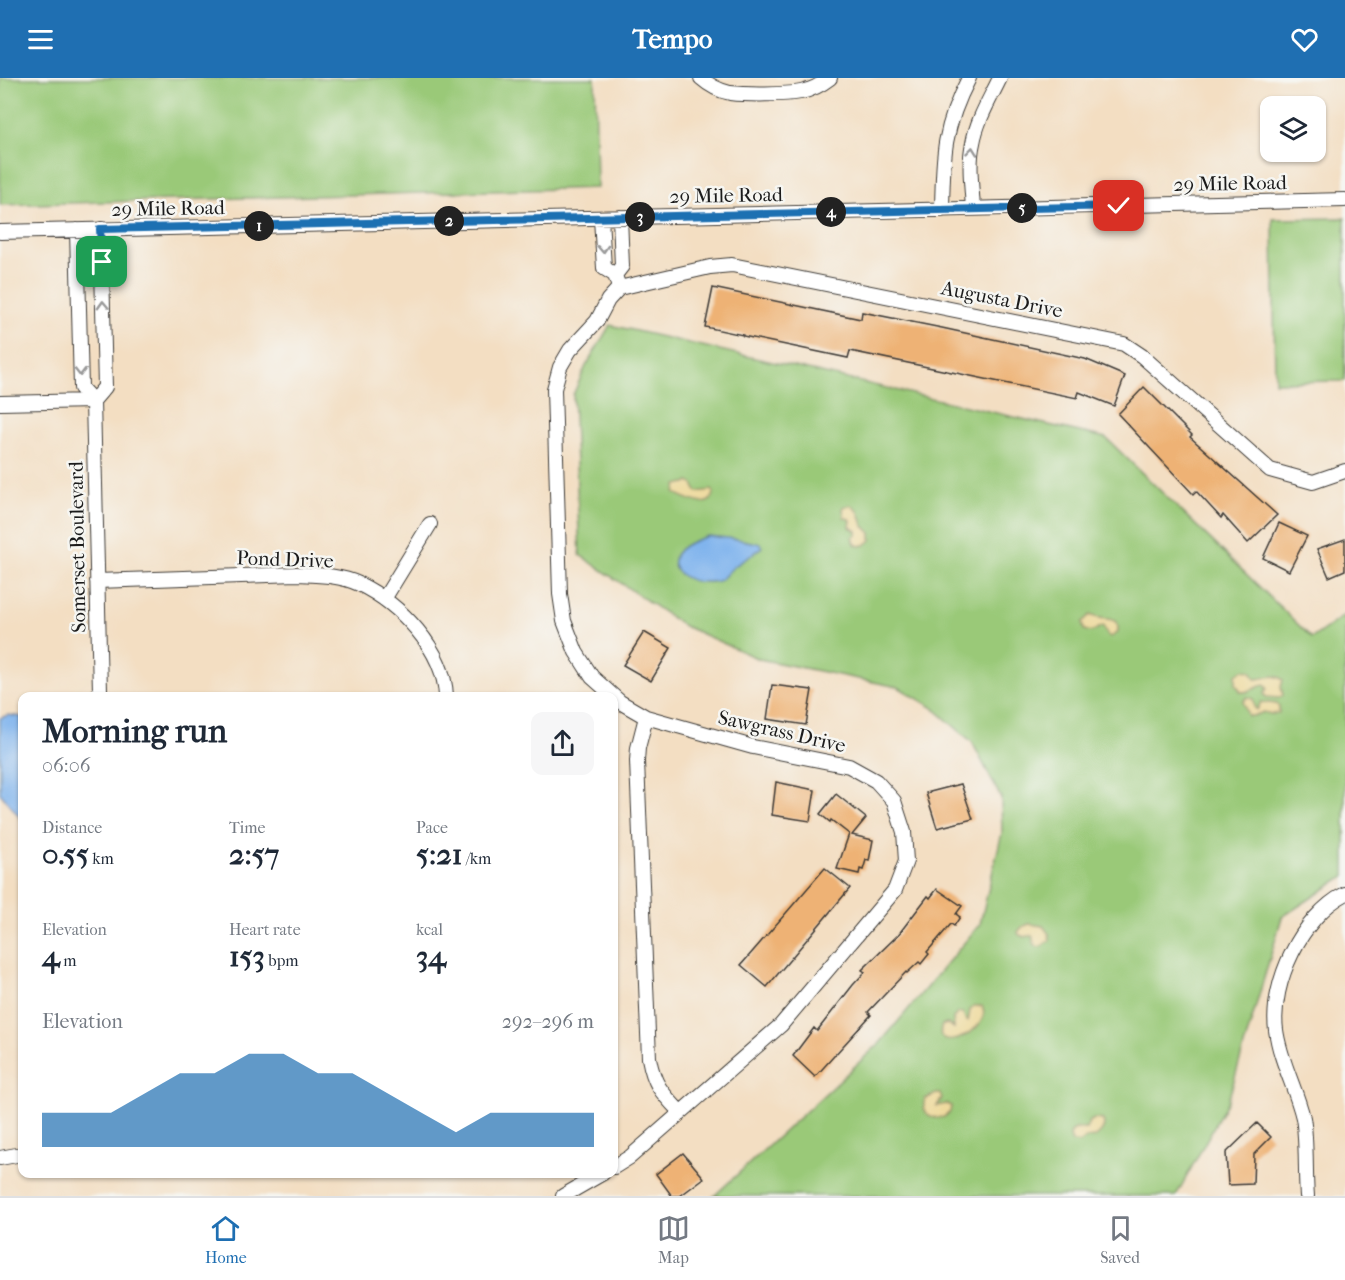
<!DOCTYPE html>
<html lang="en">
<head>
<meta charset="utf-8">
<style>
	:root { --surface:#fff; --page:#f6f6f7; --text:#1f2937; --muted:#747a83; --line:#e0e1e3; --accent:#1f6fb2 }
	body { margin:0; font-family:"IM FELL French Canon",serif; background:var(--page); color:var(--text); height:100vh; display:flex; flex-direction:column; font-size:22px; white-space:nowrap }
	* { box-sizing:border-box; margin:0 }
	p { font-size:20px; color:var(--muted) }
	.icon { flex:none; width:33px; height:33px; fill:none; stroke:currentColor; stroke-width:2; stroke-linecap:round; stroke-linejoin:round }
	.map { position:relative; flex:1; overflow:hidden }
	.sheet { position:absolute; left:18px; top:614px; width:600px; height:486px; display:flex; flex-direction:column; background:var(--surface); border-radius:12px; box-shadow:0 2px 4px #0004 }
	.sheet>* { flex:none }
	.tools { position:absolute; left:1260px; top:18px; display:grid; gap:12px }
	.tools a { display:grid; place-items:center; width:66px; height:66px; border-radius:12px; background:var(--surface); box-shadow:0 2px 4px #0004; font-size:30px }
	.pin { position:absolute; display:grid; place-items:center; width:51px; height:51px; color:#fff; margin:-26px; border-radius:12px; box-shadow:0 3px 9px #0006 }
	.km { position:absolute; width:30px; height:30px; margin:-15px; border-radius:50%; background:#222; color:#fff; font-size:16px; line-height:30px; text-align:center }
	.round { display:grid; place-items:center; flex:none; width:63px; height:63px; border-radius:12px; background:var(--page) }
	.overview { display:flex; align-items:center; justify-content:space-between; height:102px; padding:0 24px }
	h1 { font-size:33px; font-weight:700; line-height:45px }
	.stats { display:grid; grid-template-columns:repeat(3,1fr); gap:9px; height:102px; padding:6px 24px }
	.stats div { display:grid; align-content:center }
	.stats b { font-size:30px; font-weight:700 }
	.stats small { font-size:16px; font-weight:400 }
	.stats p { font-size:16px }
	.chart { height:168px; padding:12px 24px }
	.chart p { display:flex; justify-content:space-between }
	.chart svg { width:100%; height:108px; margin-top:6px; fill:var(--accent); opacity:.7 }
	header { display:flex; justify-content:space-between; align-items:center; height:78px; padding:0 24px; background:var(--accent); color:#fff; font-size:27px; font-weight:700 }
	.dock { display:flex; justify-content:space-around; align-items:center; height:84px; border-top:2px solid var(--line); background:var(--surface); font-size:16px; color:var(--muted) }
	.dock a { display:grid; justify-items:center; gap:3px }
	.dock .active { color:var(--accent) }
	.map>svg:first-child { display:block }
</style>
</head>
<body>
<header><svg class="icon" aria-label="menu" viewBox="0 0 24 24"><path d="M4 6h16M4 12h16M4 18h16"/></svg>Tempo<svg class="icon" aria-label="heart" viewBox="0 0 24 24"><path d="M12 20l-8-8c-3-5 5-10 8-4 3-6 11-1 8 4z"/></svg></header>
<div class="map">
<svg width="1345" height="1118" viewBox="0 0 1345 1118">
	<rect width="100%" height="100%" fill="#f6f6f2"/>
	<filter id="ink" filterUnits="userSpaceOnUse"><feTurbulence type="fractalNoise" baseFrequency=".0167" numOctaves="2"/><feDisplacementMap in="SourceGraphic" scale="12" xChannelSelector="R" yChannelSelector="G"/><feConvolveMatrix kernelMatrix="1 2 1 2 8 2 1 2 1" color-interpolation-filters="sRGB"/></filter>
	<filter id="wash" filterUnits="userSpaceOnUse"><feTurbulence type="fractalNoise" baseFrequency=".008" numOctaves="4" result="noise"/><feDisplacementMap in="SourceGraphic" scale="24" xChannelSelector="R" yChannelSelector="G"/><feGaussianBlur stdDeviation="1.35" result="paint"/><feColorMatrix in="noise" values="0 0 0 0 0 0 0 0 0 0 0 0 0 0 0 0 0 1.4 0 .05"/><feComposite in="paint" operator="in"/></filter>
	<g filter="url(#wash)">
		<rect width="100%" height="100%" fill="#f3dec2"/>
		<!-- green -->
		<path fill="#9ac978" stroke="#5b724a" stroke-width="1.5" d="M0 0H595L597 110 0 127Z
			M1345 140V303L1275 304 1273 141Z
			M610 247 1106 360 1312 560 1345 537V798L1282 839 1228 1023 1176 1118H714L880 965 980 846 1002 755 1001 720 972 664 932 629 898 609 759 581 684 548 580 477 573 317 586 288Z"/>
		<!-- sand -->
		<path fill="#eeda9e" stroke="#857b5d" stroke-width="1.5" d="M689 404 693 406 697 414 712 412 714 415C710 434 686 420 675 415L677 407Z
			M851 427 859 434 863 447 871 455V462L865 467 859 468 855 466 853 459 857 457V453L850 449 851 442 844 439 843 429Z
			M1090 537C1093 538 1097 540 1100 540 1111 542 1119 540 1118 554L1111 559 1108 558 1103 548 1091 554 1084 552 1082 545Z
			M1243 592 1251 593 1255 601C1266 601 1274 594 1283 602L1281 609 1283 617 1279 620 1266 619 1264 616 1267 610 1265 607C1256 608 1251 615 1241 614L1236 606V597Z
			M1247 619 1253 621 1254 629 1257 632 1261 624 1277 626 1279 629V635L1271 636 1264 634 1253 638H1248L1243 624Z
			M1029 846 1043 848 1049 856 1050 862 1042 868 1038 869 1034 866 1032 857 1025 859 1019 857 1018 854 1022 849Z
			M973 928H982C995 951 930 981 942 947L948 946 954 950 953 940 958 935H963L966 943H968L970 932Z
			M936 1016H940L942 1020 937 1028 946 1026 951 1028 950 1034 944 1039C931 1042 920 1035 925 1021Z
			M1094 1041 1103 1042C1106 1050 1101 1055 1096 1059L1086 1060 1080 1065 1072 1064 1070 1058C1072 1049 1078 1051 1086 1051L1089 1044Z"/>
		<!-- water -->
		<path fill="#7fb3ed" stroke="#4e6884" stroke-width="1.5" d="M708 458 737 461 761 466 762 469C751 479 746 480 735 488 729 492 725 500 718 503 713 504 708 504 704 504 690 504 666 494 676 476 682 466 698 461 708 458Z
			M8 637 22 639V742L0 715V640Z"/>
		<g id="blocks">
			<!-- building -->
			<path fill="#eeb275" d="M713 210 861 241 862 234 942 250 1085 281 1125 298 1114 328 1079 314 1077 320 850 273 848 280 743 258V257L705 249Z
				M1144 309 1192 357 1190 359 1277 437 1248 465 1223 437 1221 440 1196 413 1193 416 1118 336Z
				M1279 445 1307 458 1289 493 1263 480Z
				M1345 461V492L1329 499 1317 471Z
				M644 554 671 570 651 603 623 587Z
				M772 607 812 612 806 647 767 641Z
				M776 704 815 712 810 743 772 737Z
				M961 706 973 741 937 750 926 715Z
				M836 716 866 740 852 757 873 762 869 783 866 782 863 792 860 791 859 796 837 791 849 756 831 742 830 744 820 736Z
				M825 790 850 810 767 909 741 887Z
				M937 811 962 828 956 836 960 839 954 848 951 846 927 874 929 876 921 886 919 884 907 895 906 894 868 934 871 937 815 999 793 978 814 950 817 953 853 907 865 894 862 892 898 857 928 818 930 820Z
				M1257 1045 1271 1059 1254 1076 1253 1106 1228 1107 1226 1075Z
				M683 1075 704 1100 680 1118H672L656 1096Z"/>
		</g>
	</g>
	<g filter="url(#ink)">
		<use href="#blocks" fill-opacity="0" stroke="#3c3935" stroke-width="1.5"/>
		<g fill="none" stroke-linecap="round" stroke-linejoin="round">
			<defs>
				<path id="minor" d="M701 0C709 7 720 13 730 15 746 17 785 17 801 14 811 12 821 7 830 0
					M973 131C972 110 968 86 973 65 977 42 990 21 1000 0
					M942 132C943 77 943 50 969 0
					M601 140 604 190 615 197 619 210
					M77 152 81 310 93 323 100 613
					M0 154 1345 122
					M615 197 622 188 620 139
					M619 210 710 189 732 187 1124 266 1142 278 1270 392 1313 404 1345 393
					M93 323 105 309 101 151
					M0 325 93 323
					M97 503 296 496C317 497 340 497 359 506 400 526 444 571 446 618
					M384 521 430 446
					M646 639 638 670 637 683 649 980C654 1007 661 1014 680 1034
					M0 1080 22 1076
					M614 1089 630 1079 781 947 895 812 906 783 904 754 894 723 876 703 849 688 753 669 646 639 620 624 592 599 576 574 564 543 560 516 554 311 560 289 570 272 597 243 608 222 619 210
					M563 1118 603 1095
					M1307 1118C1305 1095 1307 1062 1303 1040 1296 1010 1280 983 1276 952 1270 905 1302 838 1345 816"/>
			</defs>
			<!-- minor casing -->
			<use href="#minor" stroke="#3c3935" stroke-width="16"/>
			<!-- minor -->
			<use href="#minor" stroke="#fff" stroke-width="14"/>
		</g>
		<!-- one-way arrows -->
		<defs><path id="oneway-chevron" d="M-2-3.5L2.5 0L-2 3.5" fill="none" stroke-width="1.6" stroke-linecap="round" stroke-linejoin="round" transform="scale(1.5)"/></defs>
		<g stroke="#999">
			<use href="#oneway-chevron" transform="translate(972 73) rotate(-84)"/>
			<use href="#oneway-chevron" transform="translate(603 171) rotate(87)"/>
			<use href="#oneway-chevron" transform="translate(103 227) rotate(-92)"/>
			<use href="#oneway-chevron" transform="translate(80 294) rotate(89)"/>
		</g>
	</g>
	<g fill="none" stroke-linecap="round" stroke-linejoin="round" filter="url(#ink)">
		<defs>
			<path id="route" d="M102 184 100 151 1119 128"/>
		</defs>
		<!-- route casing -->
		<use href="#route" stroke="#fff" stroke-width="12"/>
		<!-- route -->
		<use href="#route" stroke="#1f6fb2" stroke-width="8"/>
	</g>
	<g text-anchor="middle" stroke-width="5" stroke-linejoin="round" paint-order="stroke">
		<!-- street labels -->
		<g font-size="20" fill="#1c1c1c" stroke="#f6f6f2">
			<text transform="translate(1230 105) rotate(-1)" y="7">29 Mile Road</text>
			<text transform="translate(726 117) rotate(-1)" y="7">29 Mile Road</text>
			<text transform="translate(168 130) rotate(-1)" y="7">29 Mile Road</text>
			<text transform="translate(1002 221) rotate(11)" y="7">Augusta Drive</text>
			<text transform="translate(77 469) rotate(-91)" y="7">Somerset Boulevard</text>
			<text transform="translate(285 481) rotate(2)" y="7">Pond Drive</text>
			<text transform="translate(782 653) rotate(13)" y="7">Sawgrass Drive</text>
		</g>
	</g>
</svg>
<div class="tools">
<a><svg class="icon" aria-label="layers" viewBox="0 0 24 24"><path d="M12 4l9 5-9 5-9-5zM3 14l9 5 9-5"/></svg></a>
</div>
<div class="pin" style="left:102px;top:184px;background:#1e9e55"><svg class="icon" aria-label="arrive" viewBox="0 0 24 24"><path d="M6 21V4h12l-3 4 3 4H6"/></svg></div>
<div class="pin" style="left:1119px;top:128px;background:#d93025"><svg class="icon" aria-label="check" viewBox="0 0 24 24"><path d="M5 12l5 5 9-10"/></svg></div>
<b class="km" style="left:259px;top:148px">1</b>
<b class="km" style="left:449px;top:143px">2</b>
<b class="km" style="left:640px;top:139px">3</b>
<b class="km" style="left:831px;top:134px">4</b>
<b class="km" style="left:1022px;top:130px">5</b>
<section class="sheet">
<div class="overview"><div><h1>Morning run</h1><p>06:06</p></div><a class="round"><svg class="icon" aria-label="share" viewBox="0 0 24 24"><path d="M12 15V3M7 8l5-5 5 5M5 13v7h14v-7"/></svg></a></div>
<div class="stats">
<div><p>Distance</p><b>0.55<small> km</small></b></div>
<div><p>Time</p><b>2:57</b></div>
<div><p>Pace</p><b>5:21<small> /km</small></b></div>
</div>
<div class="stats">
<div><p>Elevation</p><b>4<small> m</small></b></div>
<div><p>Heart rate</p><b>153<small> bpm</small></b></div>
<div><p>kcal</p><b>34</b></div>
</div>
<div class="chart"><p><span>Elevation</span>292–296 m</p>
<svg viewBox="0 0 160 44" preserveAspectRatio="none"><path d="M0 44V30L10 30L20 30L30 22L40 14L50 14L60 6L70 6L80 14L90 14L100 22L110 30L120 38L130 30L140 30L150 30L160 30V44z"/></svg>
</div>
</section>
</div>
<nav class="dock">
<a class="active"><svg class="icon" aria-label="home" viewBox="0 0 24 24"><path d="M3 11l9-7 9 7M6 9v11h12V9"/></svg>Home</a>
<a><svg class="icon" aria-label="map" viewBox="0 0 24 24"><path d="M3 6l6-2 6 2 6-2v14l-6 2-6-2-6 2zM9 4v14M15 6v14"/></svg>Map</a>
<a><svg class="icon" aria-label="saved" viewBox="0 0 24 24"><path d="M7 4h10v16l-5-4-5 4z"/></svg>Saved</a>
</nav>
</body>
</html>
